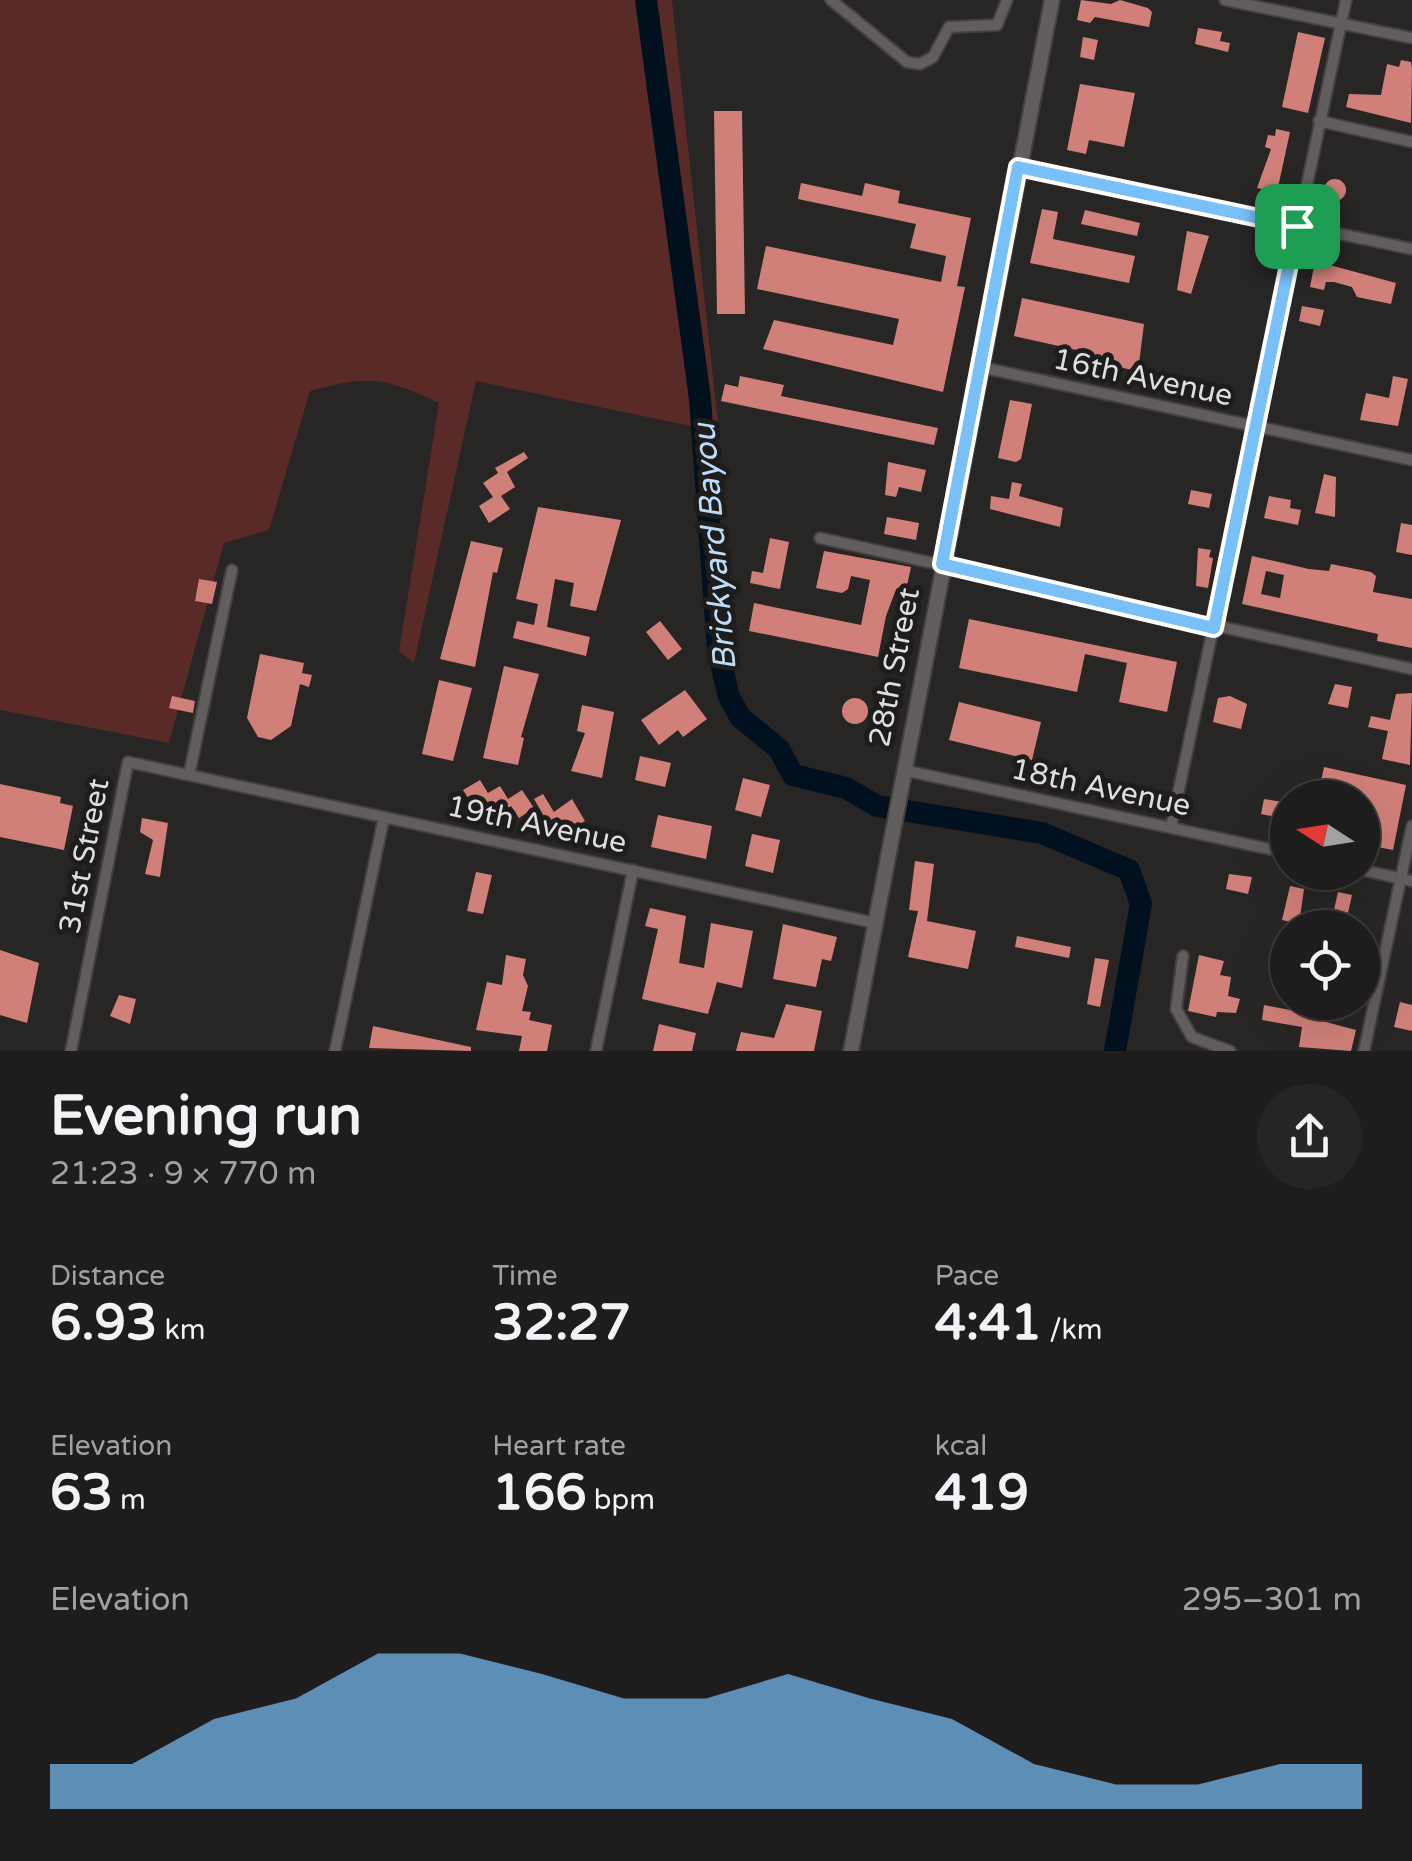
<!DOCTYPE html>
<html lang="en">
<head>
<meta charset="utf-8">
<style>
	:root { --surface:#1e1c1c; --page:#262525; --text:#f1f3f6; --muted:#a1a1a3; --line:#3c3a3b; --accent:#79bff8 }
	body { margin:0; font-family:"Varela Round",sans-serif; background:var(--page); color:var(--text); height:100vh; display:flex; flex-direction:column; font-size:38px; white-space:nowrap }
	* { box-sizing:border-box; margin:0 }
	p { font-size:32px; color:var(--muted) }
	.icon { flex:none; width:55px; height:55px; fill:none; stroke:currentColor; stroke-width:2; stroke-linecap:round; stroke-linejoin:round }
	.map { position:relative; height:1051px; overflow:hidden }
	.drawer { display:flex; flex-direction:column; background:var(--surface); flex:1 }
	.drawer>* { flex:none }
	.needle { width:65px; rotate:282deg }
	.tools { position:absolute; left:1270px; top:780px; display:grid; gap:20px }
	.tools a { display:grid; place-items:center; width:110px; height:110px; border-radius:50%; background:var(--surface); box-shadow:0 10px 40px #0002,0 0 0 2px var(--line); font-size:50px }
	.pin { position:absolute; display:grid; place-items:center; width:85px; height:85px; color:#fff; margin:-42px; border-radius:20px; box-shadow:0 5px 15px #0006 }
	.round { display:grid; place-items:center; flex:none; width:105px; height:105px; border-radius:52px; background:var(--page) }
	.head { display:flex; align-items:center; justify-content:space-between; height:170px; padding:0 50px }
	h1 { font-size:55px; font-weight:700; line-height:75px }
	.metrics { display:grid; grid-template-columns:repeat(3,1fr); gap:15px; height:170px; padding:10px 50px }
	.metrics div { display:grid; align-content:center }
	.metrics b { font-size:50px; font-weight:700 }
	.metrics small { font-size:28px; font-weight:400 }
	.metrics p { font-size:28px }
	.chart { height:280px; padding:20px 50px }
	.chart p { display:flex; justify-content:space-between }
	.chart svg { width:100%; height:180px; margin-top:10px; fill:var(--accent); opacity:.7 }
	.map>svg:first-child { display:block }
</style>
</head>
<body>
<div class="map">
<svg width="1412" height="1051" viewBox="0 0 1412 1051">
	<rect width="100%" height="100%" fill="#282525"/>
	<!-- green -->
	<path fill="#5a2a26" d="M0 0H672L719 432 476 381 414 663 399 651 439 403C382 377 371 375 310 391L269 530 224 543 169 743 0 710Z"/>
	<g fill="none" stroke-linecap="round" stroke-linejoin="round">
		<!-- river -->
		<path stroke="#00101f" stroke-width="22" d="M646 0 700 399 718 650 729 697 740 717 779 749 793 775 846 788 877 806 1042 833 1129 870 1141 904 1115 1051"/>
	</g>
	<!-- building -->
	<path fill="#d18079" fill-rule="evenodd" d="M1081 0 1111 4 1120 0 1148 8 1152 12 1149 27 1095 17 1090 23 1077 20Z
		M1198 28 1222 32 1220 41 1230 43 1228 52 1195 44Z
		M1298 32 1325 38 1308 113 1282 107Z
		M1083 37 1098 40 1094 60 1080 57Z
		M1401 60 1411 62 1412 69 1411 123 1346 107 1349 94 1381 95 1387 64 1399 67Z
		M1080 84 1135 93 1124 147 1089 140 1086 154 1067 150Z
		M714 111H742L745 314H717Z
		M1276 129 1290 132 1277 192 1257 188 1271 149 1265 147 1268 135 1275 136Z
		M1324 190a11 11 0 1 1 22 0a11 11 0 1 1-22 0Z
		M801 183 862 196 865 183 900 191 898 203 971 218 957 286 965 287 943 392 763 349 774 320 893 345 899 319 757 289 766 246 941 282 946 256 910 248 916 224 798 199Z
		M1042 209 1058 212 1053 239 1135 256 1129 283 1030 263Z
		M1085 210 1140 223 1137 236 1081 224Z
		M1187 231 1209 236 1191 294 1177 290Z
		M1315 261 1396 283 1391 304 1357 297 1352 287 1334 282H1326L1324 290 1310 287Z
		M1022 298 1144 324 1138 371 1079 359 1081 351 1014 336Z
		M1302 306 1324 310 1320 326 1299 321Z
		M740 376 784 385 781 396 938 428 934 445 721 401 725 384 738 387Z
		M1393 376 1408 379 1398 426 1360 420 1366 393 1389 398Z
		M1010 400 1032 404 1021 459 1016 462 998 458Z
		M524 452 528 458 507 472 515 487 501 496 510 509 489 523 479 506 493 497 483 483 498 473 495 468Z
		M888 462 926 470 921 492 899 487 896 497 885 495Z
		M1324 474 1336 477 1335 517 1315 513Z
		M1012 482 1022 484 1019 496 1063 508 1060 527 990 509 991 496 1009 499Z
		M1191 490 1212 494 1209 508 1188 504Z
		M1269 496 1291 500 1290 508 1301 510 1298 525 1264 518Z
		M538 507 621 520 596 611 570 606 574 583 555 579 547 627 590 637 586 656 513 638 517 621 534 625 538 604 516 599Z
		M887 517 919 523 916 540 884 534Z
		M1401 523 1412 525V555L1396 552Z
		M770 538 789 542 780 589 750 583 752 571 763 573Z
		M471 541 503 548 497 573 493 572 475 667 440 659Z
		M1198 548 1211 550 1209 557 1213 558 1208 588 1196 586Z
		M824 551 911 567 905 595 895 592 886 616 878 657 749 631 754 603 861 625 870 580 851 576 848 589 842 593 816 588Z
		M1252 556 1309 569 1329 571 1331 564 1371 572 1376 576 1373 592 1412 599V648L1377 641 1378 634 1242 604ZM1266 571 1284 575 1280 598 1261 594Z
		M199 579 217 582 212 604 195 601Z
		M969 619 1177 662 1167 712 1119 702 1127 663 1085 654 1077 692 959 668Z
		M660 621 682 649 668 660 646 632Z
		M260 654 304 663 302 673 312 675 309 687 300 684 291 726 271 740 258 737 247 718Z
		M504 666 539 674 521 737 524 738 518 765 483 758Z
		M439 680 472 688 453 761 422 754Z
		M1335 684 1352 687 1348 708 1328 704Z
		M685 690 707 719 683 737 678 730 659 745 641 720Z
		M1412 693 1410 765 1382 759 1388 731 1368 727 1371 716 1390 720 1396 694Z
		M172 696 195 701 193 713 169 708Z
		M1230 696 1247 704 1241 729 1213 722 1218 698Z
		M842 711a13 13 0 1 1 26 0a13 13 0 1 1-26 0Z
		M959 702 1041 722 1032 760 949 740Z
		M582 705 614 712 602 778 571 771 585 733 577 731Z
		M640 756 671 763 665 787 635 780Z
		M1324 767 1406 785 1393 850 1362 844V798L1319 791Z
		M743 778 770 785 761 817 735 810Z
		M480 780 488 793 500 786 508 799 522 790 534 808 519 818 511 806 499 814 490 801 476 810 463 790Z
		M0 784 61 797 60 803 73 806 64 850 0 837Z
		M543 794 554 812 572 799 585 821 565 832 557 817 548 823 534 799Z
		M1264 799 1283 802 1280 818 1261 814Z
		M658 815 712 826 706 859 651 847Z
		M142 818 168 823 160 877 145 874 153 840 140 832Z
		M752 834 780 840 773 873 745 866Z
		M915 861 934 864 927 921 976 931 968 969 908 957 918 911 909 910Z
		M476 872 492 875 483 914 467 911Z
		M1229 874 1252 877 1248 894 1226 889Z
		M1290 886 1304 889 1299 924 1282 920Z
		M1338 892 1352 895 1348 913 1334 910Z
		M650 908 686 916 679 963 704 968 711 923 753 931 742 988 717 982 708 1014 642 999 658 929 645 926Z
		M783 924 837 937 831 961 822 959 816 987 773 979Z
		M1017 936 1071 947 1069 958 1015 947Z
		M0 950 39 963 27 1023 0 1015Z
		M506 955 526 959 523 975 528 986 522 1011 531 1012 529 1020 552 1025 547 1051H519L522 1036 476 1030 487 982 502 985Z
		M1199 955 1224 961 1220 975 1231 977 1228 996 1240 999 1236 1013 1217 1012 1216 1017 1188 1011Z
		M1095 958 1109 960 1100 1007 1087 1004Z
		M119 995 136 999 130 1024 110 1016Z
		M1400 1002 1412 1005V1031L1394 1027Z
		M786 1004 822 1011 814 1051H736L741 1032 774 1038Z
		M1264 1005 1312 1014 1311 1018 1356 1030 1351 1051 1299 1047 1302 1027 1262 1020Z
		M659 1024 696 1033 692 1051H653Z
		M373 1026 471 1047V1051L369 1048Z"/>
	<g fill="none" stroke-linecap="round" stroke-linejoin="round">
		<defs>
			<path id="street" d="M831 0 907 62 920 64 933 57 949 27 997 25 1007 0
				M1225 0 1412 38
				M1319 121 1412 142
				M1018 167 1412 249
				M980 367 1412 460
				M820 538 1412 669
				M903 770 1288 853
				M189 775 232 570
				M1171 827 1346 0
				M1362 870 1412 881
				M1183 956 1176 1009 1192 1037 1230 1051
				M71 1051 128 762 875 923
				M335 1051 384 817
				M596 1051 633 870
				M1364 1051 1412 826"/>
			<path id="secondary" d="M851 1051 1052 0"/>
		</defs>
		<!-- street casing -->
		<use href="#street" stroke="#424040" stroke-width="14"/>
		<!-- secondary casing -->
		<use href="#secondary" stroke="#424040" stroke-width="18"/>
		<!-- street -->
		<use href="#street" stroke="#615e5d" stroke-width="10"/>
		<!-- secondary -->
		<use href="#secondary" stroke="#615e5d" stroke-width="14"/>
	</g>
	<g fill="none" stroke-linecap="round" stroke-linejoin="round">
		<defs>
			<path id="route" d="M1018 167 1297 226 1214 628 942 564Z"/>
		</defs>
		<!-- route casing -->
		<use href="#route" stroke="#fff" stroke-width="20"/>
		<!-- route -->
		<use href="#route" stroke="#79bff8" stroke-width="12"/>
	</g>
	<g text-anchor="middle" stroke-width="10" stroke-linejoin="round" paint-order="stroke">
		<!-- street labels -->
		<g font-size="30" fill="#dfdddd" stroke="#1f1c1c">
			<text transform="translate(1143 377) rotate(12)" y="10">16th Avenue</text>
			<text transform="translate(894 667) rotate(-79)" y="10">28th Street</text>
			<text transform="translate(1101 787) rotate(12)" y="10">18th Avenue</text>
			<text transform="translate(537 824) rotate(12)" y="10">19th Avenue</text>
			<text transform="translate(84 856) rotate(-79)" y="10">31st Street</text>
		</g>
		<!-- water labels -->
		<g font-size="32" font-style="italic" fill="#bcddfa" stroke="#1f1c1c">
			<text transform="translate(714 547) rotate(-95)" y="11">Brickyard Bayou</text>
		</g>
	</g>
</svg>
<div class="tools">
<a><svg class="needle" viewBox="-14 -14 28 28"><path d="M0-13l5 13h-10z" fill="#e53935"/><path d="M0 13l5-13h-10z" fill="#a1a1a3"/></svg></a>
<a><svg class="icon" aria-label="locate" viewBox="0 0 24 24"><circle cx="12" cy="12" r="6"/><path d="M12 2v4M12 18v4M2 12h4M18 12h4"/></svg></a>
</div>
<div class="pin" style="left:1297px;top:226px;background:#1e9e55"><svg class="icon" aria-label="arrive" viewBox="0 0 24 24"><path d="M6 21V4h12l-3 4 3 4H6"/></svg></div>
</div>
<section class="drawer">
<div class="head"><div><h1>Evening run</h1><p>21:23 · 9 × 770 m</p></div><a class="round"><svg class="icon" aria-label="share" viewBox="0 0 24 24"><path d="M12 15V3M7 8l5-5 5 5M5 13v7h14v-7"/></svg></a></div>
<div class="metrics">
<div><p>Distance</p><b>6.93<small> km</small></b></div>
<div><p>Time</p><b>32:27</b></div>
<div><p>Pace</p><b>4:41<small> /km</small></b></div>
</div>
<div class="metrics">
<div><p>Elevation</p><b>63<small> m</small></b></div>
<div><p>Heart rate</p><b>166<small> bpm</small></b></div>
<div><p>kcal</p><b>419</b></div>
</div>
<div class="chart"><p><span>Elevation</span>295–301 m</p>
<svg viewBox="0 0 160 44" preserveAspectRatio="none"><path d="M0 44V33L10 33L20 22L30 17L40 6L50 6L60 11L70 17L80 17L90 11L100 17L110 22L120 33L130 38L140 38L150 33L160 33V44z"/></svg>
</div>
</section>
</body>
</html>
